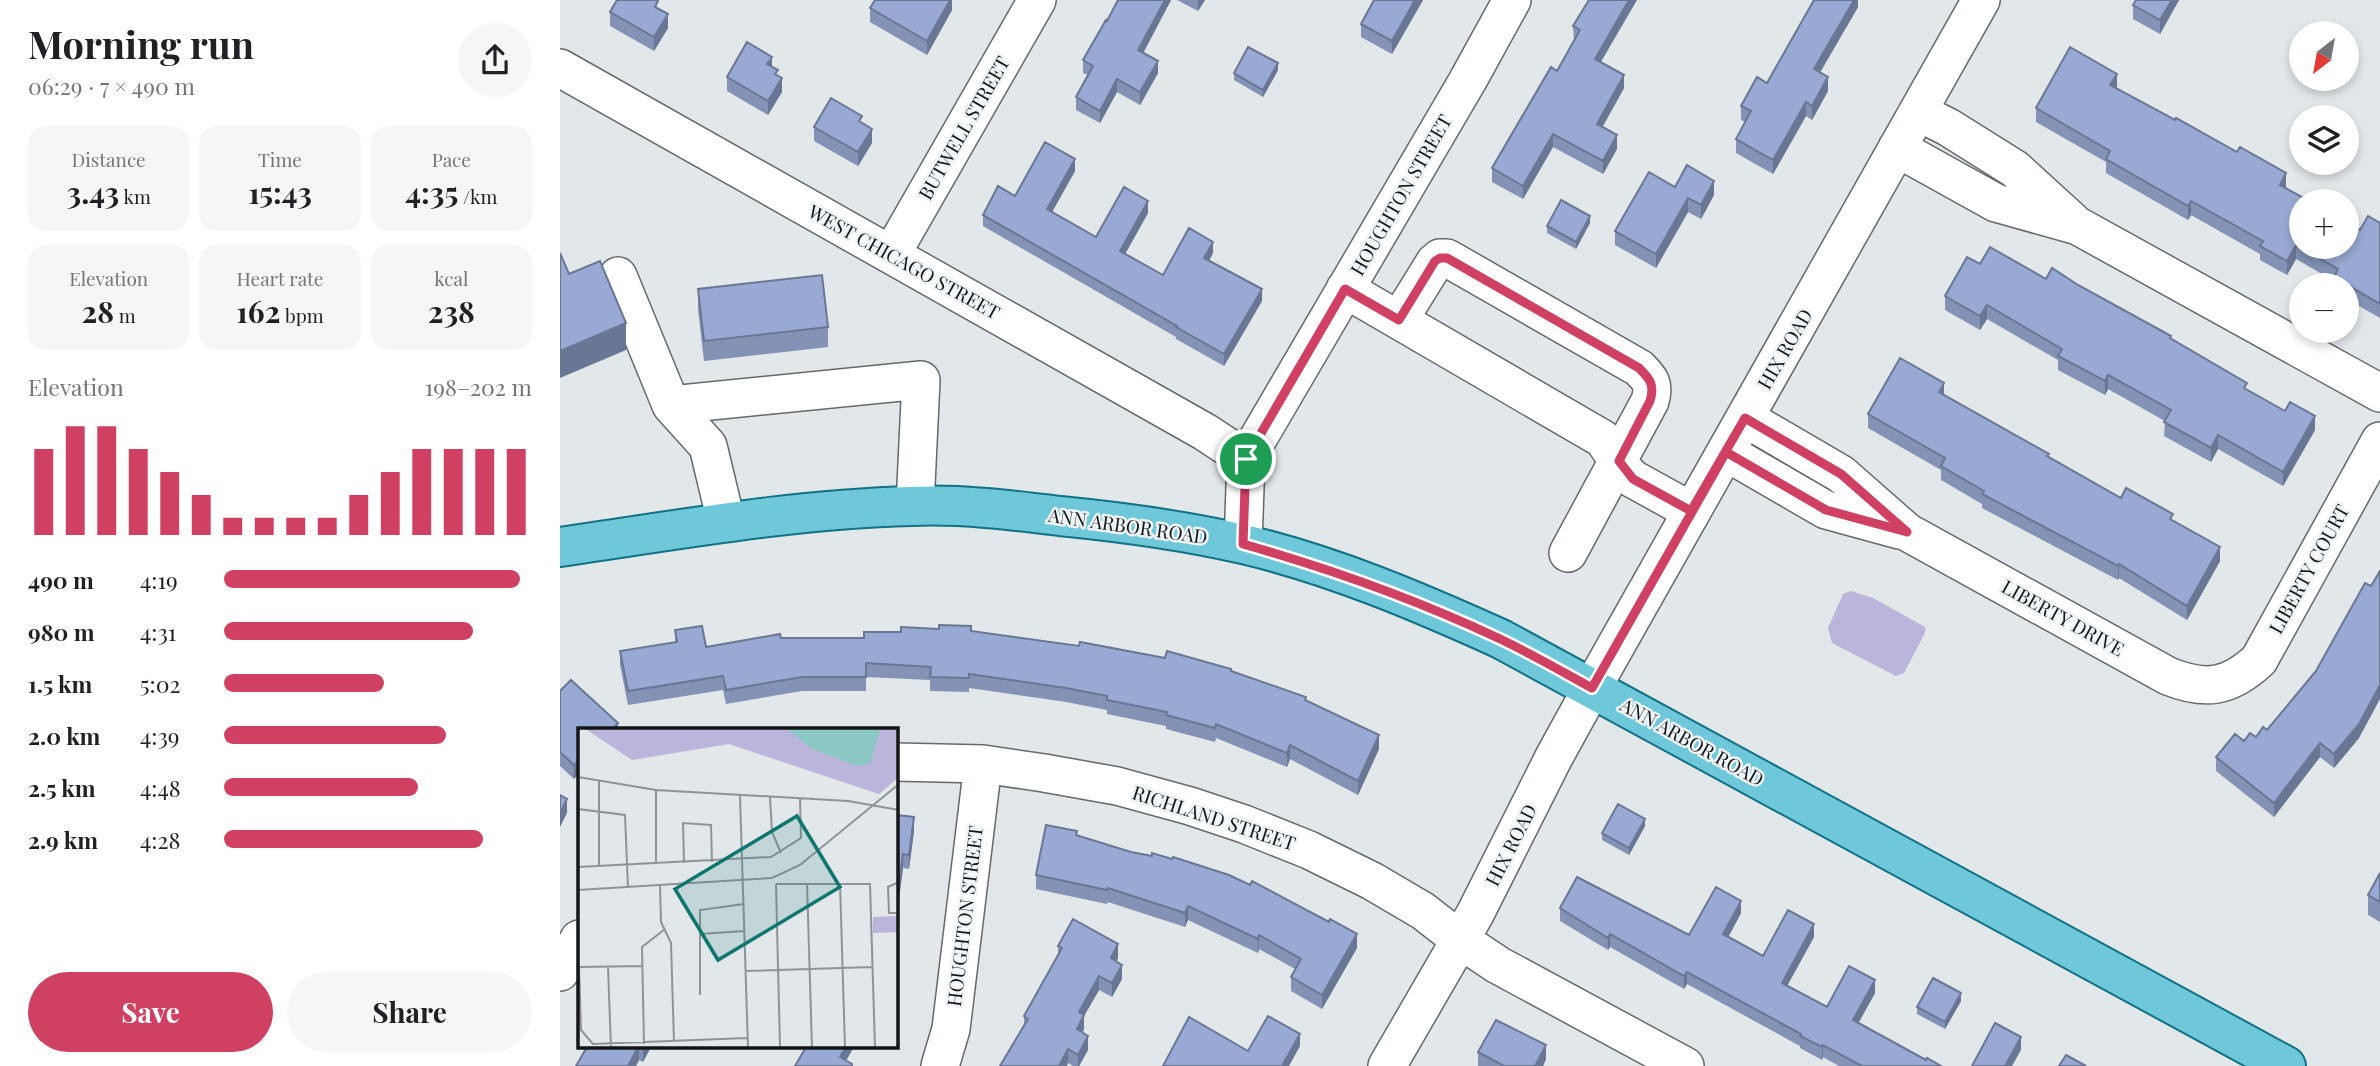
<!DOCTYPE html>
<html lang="en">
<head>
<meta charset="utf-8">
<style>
	:root { --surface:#fff; --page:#f6f6f6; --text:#202124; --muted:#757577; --accent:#d04062 }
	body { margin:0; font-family:"Playfair Display",serif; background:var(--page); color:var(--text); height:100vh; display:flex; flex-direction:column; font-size:26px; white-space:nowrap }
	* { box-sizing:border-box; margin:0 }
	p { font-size:23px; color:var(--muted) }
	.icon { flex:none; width:38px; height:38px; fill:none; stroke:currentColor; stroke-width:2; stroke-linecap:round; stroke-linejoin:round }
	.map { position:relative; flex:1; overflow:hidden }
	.side { display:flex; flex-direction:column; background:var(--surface); width:560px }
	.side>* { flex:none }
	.needle { width:46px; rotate:211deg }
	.buttons { position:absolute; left:1729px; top:21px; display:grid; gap:14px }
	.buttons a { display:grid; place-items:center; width:70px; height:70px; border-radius:50%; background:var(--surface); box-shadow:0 4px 10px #0003; font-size:35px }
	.pin { position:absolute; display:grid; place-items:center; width:60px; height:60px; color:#fff; margin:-30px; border:4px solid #fff; border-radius:50%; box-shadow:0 2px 7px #0007 }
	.round { display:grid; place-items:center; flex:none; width:74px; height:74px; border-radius:37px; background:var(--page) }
	.headline { display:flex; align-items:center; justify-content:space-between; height:119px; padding:0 28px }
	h1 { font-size:38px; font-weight:700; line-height:52px }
	.metrics { display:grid; grid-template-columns:repeat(3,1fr); gap:10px; height:119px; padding:7px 28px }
	.metrics div { display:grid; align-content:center; border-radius:18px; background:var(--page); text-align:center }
	.metrics b { font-size:30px; font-weight:700 }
	.metrics small { font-size:19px; font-weight:400 }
	.metrics p { font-size:19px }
	.chart { height:196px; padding:14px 28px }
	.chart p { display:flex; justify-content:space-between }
	.chart svg { width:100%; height:126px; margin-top:7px; stroke:var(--accent); stroke-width:6 }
	.cta { display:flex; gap:14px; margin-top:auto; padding:14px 28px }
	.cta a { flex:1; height:80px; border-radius:42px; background:var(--accent); color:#fff; font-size:28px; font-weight:700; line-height:80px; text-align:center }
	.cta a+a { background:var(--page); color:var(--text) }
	ul { padding:0 28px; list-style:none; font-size:23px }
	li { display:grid; grid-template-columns:112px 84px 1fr; align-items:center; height:52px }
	li i { height:18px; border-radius:9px; background:var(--accent) }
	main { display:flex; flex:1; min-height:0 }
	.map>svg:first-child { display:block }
</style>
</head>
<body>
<main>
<section class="side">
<div class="headline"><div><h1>Morning run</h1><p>06:29 · 7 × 490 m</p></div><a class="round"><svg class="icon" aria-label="share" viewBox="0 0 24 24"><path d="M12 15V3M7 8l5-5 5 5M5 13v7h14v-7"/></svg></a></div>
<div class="metrics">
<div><p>Distance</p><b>3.43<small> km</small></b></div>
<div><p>Time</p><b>15:43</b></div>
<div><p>Pace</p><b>4:35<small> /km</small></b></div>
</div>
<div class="metrics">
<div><p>Elevation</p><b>28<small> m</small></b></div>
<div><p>Heart rate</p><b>162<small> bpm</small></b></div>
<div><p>kcal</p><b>238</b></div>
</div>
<div class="chart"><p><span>Elevation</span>198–202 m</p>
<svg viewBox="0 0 160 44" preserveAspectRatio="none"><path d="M5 44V14M15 44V6M25 44V6M35 44V14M45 44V22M55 44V30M65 44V38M75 44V38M85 44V38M95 44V38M105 44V30M115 44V22M125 44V14M135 44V14M145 44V14M155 44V14"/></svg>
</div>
<ul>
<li><b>490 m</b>4:19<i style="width:96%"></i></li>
<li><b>980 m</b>4:31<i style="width:81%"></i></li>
<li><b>1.5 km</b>5:02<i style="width:52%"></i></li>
<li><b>2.0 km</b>4:39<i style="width:72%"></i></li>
<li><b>2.5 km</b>4:48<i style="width:63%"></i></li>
<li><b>2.9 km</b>4:28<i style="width:84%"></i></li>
</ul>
<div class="cta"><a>Save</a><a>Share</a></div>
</section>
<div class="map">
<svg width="1820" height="1066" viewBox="0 0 1820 1066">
	<rect width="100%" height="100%" fill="#e2e7ea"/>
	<!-- green -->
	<path fill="#bbb4db" d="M1291 591 1313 598 1365 627V633L1344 673 1336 676 1272 643 1268 628 1283 594Z"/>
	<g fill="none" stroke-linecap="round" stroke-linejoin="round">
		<defs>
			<path id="minor" d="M0 68 645 432 686 459
				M1358 112 1388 127 1455 169 1512 221
				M1337 148 1436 203 1518 226 1820 393
				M331 255 477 0
				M58 276 111 405 148 446 166 521
				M785 289 1043 439 1064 470 1073 479 1131 511
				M839 320 875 262 880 258H887L1079 368C1090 379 1095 384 1090 401L1008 553
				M111 405 361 380 355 506
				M1185 418 1281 474 1347 532 1608 676C1645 691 1669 688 1699 660L1820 441
				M1166 452 1266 510 1339 530
				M683 544 686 459 908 80 952 0
				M336 762 423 764 484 773 557 786 630 806 684 824 749 850 812 881 863 911 899 939 938 965 1125 1066
				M0 972 19 939
				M380 1066 391 1029 423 764
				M827 1066 915 914 994 757 1032 688 1421 0"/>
			<path id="major" d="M0 547C117 530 234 509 352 506 401 504 451 510 500 516 561 522 622 530 683 544 772 565 857 601 941 639L1726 1066"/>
		</defs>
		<!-- minor casing -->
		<use href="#minor" stroke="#65696c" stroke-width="40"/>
		<!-- major casing -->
		<use href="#major" stroke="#107284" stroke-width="42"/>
		<!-- minor -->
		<use href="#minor" stroke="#fff" stroke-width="37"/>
		<!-- major -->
		<use href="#major" stroke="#6ec8d9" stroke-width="38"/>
	</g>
	<!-- wall -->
	<path fill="#8392b5" d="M392 0V10L367 55 310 22V8Z
		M558 0H611L584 52 598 73 580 105 557 92 540 123 516 110V97L528 75 523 73V60L547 21Z
		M617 0H645L638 11Z
		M863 0 832 54 801 37V24Z
		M1029 0 1041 62 1064 88 1042 127 1057 149 1043 174 993 147 963 199 932 182V168L997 71 1014 40 1013 26Z
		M1298 0V7L1260 72 1268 91 1252 120 1246 116 1213 174 1176 153V139L1185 122 1181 120V106Z
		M1576 0H1619L1600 34 1573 19V5Z
		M98 8 108 28 94 51 50 26V12Z
		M212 67 222 92 208 115 167 91V77Z
		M718 70 703 97 674 80V73Z
		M1556 88 1726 187V188L1800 230 1820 223V318L1787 299V285H1774V281L1736 259 1727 275 1700 260V254L1631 215 1628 220 1546 173V162L1476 122V108Z
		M302 123 312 143 298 166 254 141V127Z
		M515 171 492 212 536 237 588 213 565 254 603 275 653 253 649 261 702 301 664 366 616 339V337L423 226V215L455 196Z
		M1115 187 1154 195 1141 219 1128 212 1096 268 1055 245V231Z
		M1030 223 1016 249 987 233V226Z
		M1420 264 1486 279 1518 285 1611 339 1687 390 1755 430 1723 486 1658 449 1651 462 1604 436 1605 421 1548 389 1545 395 1498 370V360L1427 319 1420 330 1385 310V296Z
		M138 289 268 327V347L144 361 138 310Z
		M1384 395 1561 498 1613 520 1660 561 1627 620 1559 578 1558 580 1422 508V504L1381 480V470L1308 428V414Z
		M1811 586 1799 738 1774 768 1760 757 1714 817 1656 771V757L1684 741 1696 737 1707 730 1756 671Z
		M115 630 146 647 221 638H304L411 631 671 671 746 700 819 749 798 795 730 759 727 767 656 738 655 742 606 729V726L547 714V710L506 702 409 688V692L370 691V680L306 677V691H242L166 704 163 690 68 705 60 665V651L115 642Z
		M0 691 58 730H19L14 779 0 766Z
		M336 815 354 831 349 869 343 868 336 921Z
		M1085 826 1069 855 1042 840V833Z
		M517 835 797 948 762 1009 731 991V977L735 969 699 949 698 953 628 920 625 927 548 902 547 904 476 889V875Z
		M1820 873V922L1808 915V895Z
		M1000 908 1129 935 1181 913 1168 937 1203 956 1254 937 1227 986 1267 1007 1315 993 1298 1023 1366 1060 1381 1066H1279L1263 1057 1262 1060 1240 1048V1046L1127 984 1124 989 1050 947 1048 950 1000 921Z
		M498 946 558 958 556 961 562 979 552 997 539 990 524 1016V1029L523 1032 528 1050 519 1066H513L508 1063 464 1026V1016L498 956Z
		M1401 1001 1385 1029 1357 1014V1007Z
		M24 1047H91L83 1062 79 1060 76 1066H16L24 1051Z
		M918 1052 986 1059 983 1066H918Z"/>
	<!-- shaded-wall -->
	<path fill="#6a7794" d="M390 0H392V10L367 55V41Z
		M605 0H611L578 62V50Z
		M638 0H645L638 11Z
		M855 0H863L832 54V41Z
		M1069 0H1077L1035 72V59Z
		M1294 0H1298V7L1254 83V69Z
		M1612 0H1619L1600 34V20Z
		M108 14V28L94 51V37Z
		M212 57V71L207 64Z
		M598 61V73L580 105V92Z
		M718 63V70L703 97V90Z
		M1557 74V88L1550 99V85Z
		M1064 75V88L1037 137V124Z
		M1268 77V91L1252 120V106Z
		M222 78V92L208 115V101Z
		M557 79V92L540 123V111Z
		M1246 102V116L1213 174V160Z
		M312 129V143L298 166V152Z
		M993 134V147L963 199V186Z
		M1057 135V149L1043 174V161Z
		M515 159V171L487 221V209Z
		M1726 173V187L1720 199V185Z
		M1154 181V195L1141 219V205Z
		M1128 198V212L1096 268V254Z
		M588 201V213L560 263V251Z
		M1631 201V215L1628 220V206Z
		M1030 216V223L1016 249V242Z
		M653 242V253L644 270V258Z
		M1736 245V259L1727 275V261Z
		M702 289V301L664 366V354Z
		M1427 305V319L1420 330V316Z
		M66 323V350L0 378V351Z
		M1548 375V389L1545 395V381Z
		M1384 383V397L1379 392Z
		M1755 416V430L1723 486V472Z
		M1658 435V449L1651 462V448Z
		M1660 547V561L1627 620V606Z
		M1559 564V578L1558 580V566Z
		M1820 685V699L1799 738 1774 768V754Z
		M58 723V730H52Z
		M819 735V749L798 795V781Z
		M1760 743V757L1714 817V803Z
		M730 745V759L727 767V753Z
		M19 760V774L14 779V765Z
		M7 799V813L0 827V813Z
		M354 817V831L349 869V855Z
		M1085 819V826L1069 855V848Z
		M343 854V868L336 921V907Z
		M1181 901V913L1163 947V934Z
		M628 906V920L625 927V913Z
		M1254 924V937L1222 995V983Z
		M797 934V948L762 1009V995Z
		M1050 934V947L1048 950V938Z
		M699 935V949L698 953V939Z
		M558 944V958L551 972V958Z
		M562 965V979L552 997V983Z
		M1127 972V984L1124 989V976Z
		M539 976V990L524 1016V1029L517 1043V1029L519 1012Z
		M1315 980V993L1293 1033V1020Z
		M1401 993V1001L1385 1029V1022Z
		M740 1034V1046L729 1066H722Z
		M528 1036V1050L519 1066H518V1055Z
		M1461 1037V1050L1452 1066H1445Z
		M986 1045V1059L983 1066H975Z
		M1263 1045V1057L1262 1060V1047Z
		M79 1047V1060L76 1066H68Z
		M83 1047H91L83 1062Z
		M286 1047H294L283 1066 280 1057Z
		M508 1049V1063L507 1066H499Z"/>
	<!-- building -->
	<path fill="#98aad3" stroke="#6a7794" stroke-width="2" d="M57 0H96L98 1 95 7 108 14 94 37 50 12Z
		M315 0H390L367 41 310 8Z
		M558 0H605L578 50 598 61 580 92 557 79 540 111 516 97 533 66 523 60 546 20 547 21Z
		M814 0H855L832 41 801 24Z
		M1029 0H1069L1035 59 1064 75 1037 124 1057 135 1043 161 993 134 963 186 932 168 991 67 997 71 1020 30 1013 26Z
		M1254 0H1294L1254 69 1268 77 1252 106 1246 102 1213 160 1176 139 1191 111 1181 106 1197 77 1207 83Z
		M1576 0H1612L1600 20 1573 5Z
		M187 42 212 57 207 64 218 70 215 74 222 78 208 101 167 77Z
		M688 47 718 63 703 90 674 73Z
		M1510 47 1557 74 1550 85 1615 120 1616 118 1677 152 1680 147 1726 173 1720 185 1749 201H1741V247H1787V223L1800 230 1808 216 1820 223V304L1774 277 1778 269 1736 245 1727 261 1700 246 1703 241 1631 201 1628 206 1546 159 1550 151 1476 108Z
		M271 98 302 116 299 121 312 129 298 152 254 127Z
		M485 142 515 159 487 209 536 237 564 187 588 201 560 251 603 275 629 228 653 242 644 258 702 289 664 354 616 327 617 326 423 215 438 186 455 196Z
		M1127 165 1154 181 1141 205 1128 198 1096 254 1055 231 1089 172 1115 187Z
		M1001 200 1030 216 1016 242 987 226Z
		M1430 247 1486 279 1492 268 1518 285 1611 336 1610 338 1687 383 1684 388 1725 411 1730 402 1755 416 1723 472 1658 435 1651 448 1604 422 1611 410 1548 375 1545 381 1498 356 1502 349 1427 305 1420 316 1385 296 1407 257 1420 264Z
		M0 253 9 274 40 261 66 323 0 351Z
		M262 275 268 327 144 341 138 289Z
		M1340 358 1384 383 1379 392 1489 454 1487 456 1561 498 1566 488 1613 514 1610 519 1660 547 1627 606 1559 564 1558 566 1422 494 1424 491 1381 466 1385 458 1308 414Z
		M1820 571V685L1799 724 1774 754 1760 743 1714 803 1656 757 1675 734 1684 741 1690 733 1696 737 1703 727 1707 730 1756 671 1805 583 1811 586Z
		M379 625 411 626V631L519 646 520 642 605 658 607 651 671 669V671L746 697 745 700 819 735 798 781 730 745 727 753 656 724 655 728 606 715 607 712 547 700V696L506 688 409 674V678L370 677 371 667 306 663V677H242L166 690 163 676 68 691 60 651 117 642 115 630 142 626 146 647 220 634 221 638H304V632H341V627L379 629Z
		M11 680 58 723 52 730H19V760L14 765 0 752V691Z
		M0 795 7 799 0 813Z
		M1058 804 1085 819 1069 848 1042 833Z
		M336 815 354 817 349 855 343 854 336 907Z
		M486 825 517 831 516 835 571 852 592 856V853L612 859 613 857 669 875 690 885 692 881 769 922 770 919 797 934 762 995 731 977 741 959 699 935 698 939 628 906 625 913 548 888 547 890 476 875Z
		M1820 873V902L1808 895Z
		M1017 877 1129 935 1156 887 1181 901 1163 934 1203 956 1228 910 1254 924 1222 983 1267 1007 1289 966 1315 980 1293 1020 1366 1060 1367 1058 1381 1066H1302L1263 1045 1262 1047 1240 1036 1241 1034 1127 972 1124 976 1050 934 1048 938 1000 908Z
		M513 919 558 944 551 958 562 965 552 983 539 976 519 1012 524 1015 517 1029 528 1036 518 1055 508 1049 499 1066H440L468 1019 464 1016 502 948 498 946Z
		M1373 978 1401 993 1385 1022 1357 1007Z
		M708 1016 740 1034 722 1066H603L629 1017 688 1051Z
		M936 1020 986 1045 975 1066H944L918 1052Z
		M1435 1023 1461 1037 1445 1066H1412Z
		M27 1047H78L68 1066H16Z
		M246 1047H286L280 1057 292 1064V1066H235Z
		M1506 1055 1526 1066H1499Z"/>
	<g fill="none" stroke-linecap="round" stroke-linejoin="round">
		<defs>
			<path id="route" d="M686 459 683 544C771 569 855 599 938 638 970 653 1001 671 1032 688L1166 452 1266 510 1347 532 1281 474 1185 418 1131 511 1073 479 1059 461 1090 401C1095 385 1090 379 1079 368L887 258H880L875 261 839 320 785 289 686 459"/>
		</defs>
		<!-- route casing -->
		<use href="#route" stroke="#fff" stroke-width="14"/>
		<!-- route -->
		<use href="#route" stroke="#d04062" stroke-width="9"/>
	</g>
	<g text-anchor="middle" stroke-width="5" stroke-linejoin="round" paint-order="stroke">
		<!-- street labels -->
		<g font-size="19" fill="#131516" stroke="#eff4f7">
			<text transform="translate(404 128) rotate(-60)" y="7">BUTWELL STREET</text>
			<text transform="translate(841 195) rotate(-60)" y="7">HOUGHTON STREET</text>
			<text transform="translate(344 262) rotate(29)" y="7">WEST CHICAGO STREET</text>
			<text transform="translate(1225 349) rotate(-60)" y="7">HIX ROAD</text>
			<text transform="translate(568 526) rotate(8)" y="7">ANN ARBOR ROAD</text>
			<text transform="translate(1749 569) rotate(-61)" y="7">LIBERTY COURT</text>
			<text transform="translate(1503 618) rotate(29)" y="7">LIBERTY DRIVE</text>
			<text transform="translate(1132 742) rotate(29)" y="7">ANN ARBOR ROAD</text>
			<text transform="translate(654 818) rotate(18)" y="7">RICHLAND STREET</text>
			<text transform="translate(951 845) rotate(-63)" y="7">HIX ROAD</text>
			<text transform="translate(405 916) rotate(-83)" y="7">HOUGHTON STREET</text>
		</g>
	</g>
	<!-- overview -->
	<g transform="translate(18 728)">
		<rect width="320" height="320" fill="#e2e7ea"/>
		<path d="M6 0H320V50L301 66 151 16 54 32ZM320 188V204L295 205V189Z" fill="#bbb4db"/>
		<path d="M208 0H303L292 36 280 38 234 21Z" fill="#8bc8c3"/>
		<path fill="none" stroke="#8f9395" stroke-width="2" d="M0 49 78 62 270 73 321 82M162 68 170 320M192 69 194 104 203 125M0 81 47 87 50 160M106 135 105 95 133 97 134 134M78 136V62M21 138V52M0 139 193 129 223 110 222 70M321 154 310 159 311 185H321M229 155 234 320M262 155 267 320M198 156H292L297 320M198 156 202 320M82 158 83 194 93 215 96 314M0 162 194 150 222 137 321 56M122 206 166 203M0 239 64 238M1 239 3 302 15 316 169 310M30 239 33 320M167 243 294 239M122 267V182L166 176M66 316 64 219 87 201"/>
		<path fill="#0f766e" fill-opacity="0.15" stroke="#0f766e" stroke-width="3.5" d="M219 88 262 159 140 232 97 161Z"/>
		<rect width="320" height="320" fill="none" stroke="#131516" stroke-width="3.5"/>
	</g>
</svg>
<div class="buttons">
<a><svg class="needle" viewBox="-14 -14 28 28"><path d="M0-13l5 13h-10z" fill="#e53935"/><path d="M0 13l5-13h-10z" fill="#757577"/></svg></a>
<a><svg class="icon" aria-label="layers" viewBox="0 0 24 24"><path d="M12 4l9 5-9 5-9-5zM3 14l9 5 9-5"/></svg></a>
<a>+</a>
<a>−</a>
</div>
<div class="pin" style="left:686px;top:459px;background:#1e9e55"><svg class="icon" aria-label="arrive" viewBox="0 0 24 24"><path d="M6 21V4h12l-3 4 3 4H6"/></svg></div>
</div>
</main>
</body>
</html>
